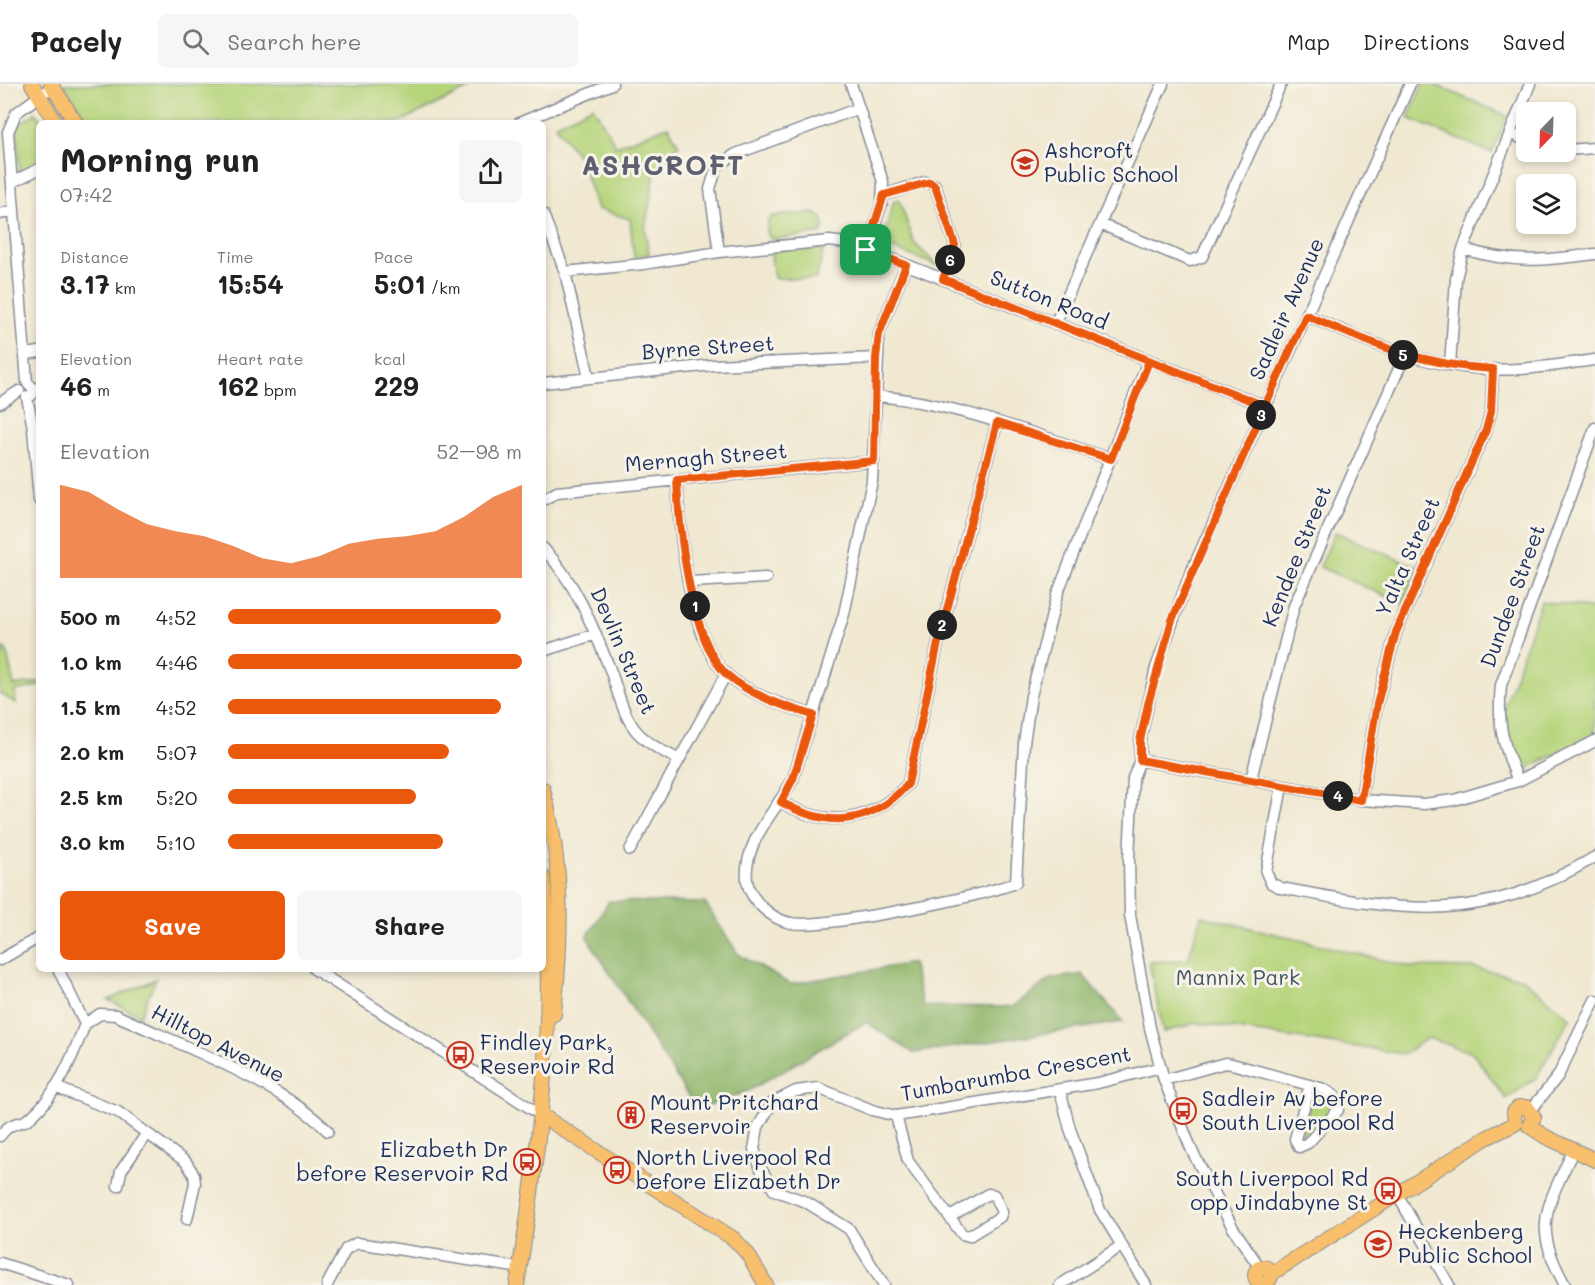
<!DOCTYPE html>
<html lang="en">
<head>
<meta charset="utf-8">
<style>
	:root { --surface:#fff; --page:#f6f6f6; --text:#222; --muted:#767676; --line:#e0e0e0; --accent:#ea580c }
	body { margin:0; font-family:Mali,sans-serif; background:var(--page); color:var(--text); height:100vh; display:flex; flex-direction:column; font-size:22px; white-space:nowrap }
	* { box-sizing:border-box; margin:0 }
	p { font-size:20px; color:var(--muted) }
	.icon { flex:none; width:33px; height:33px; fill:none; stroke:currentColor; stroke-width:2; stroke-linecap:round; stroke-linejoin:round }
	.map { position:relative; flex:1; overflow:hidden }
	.details { position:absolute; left:36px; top:36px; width:510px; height:852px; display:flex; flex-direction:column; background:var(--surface); border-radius:9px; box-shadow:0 3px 9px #0003 }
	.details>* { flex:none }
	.needle { width:39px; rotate:203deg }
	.controls { position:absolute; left:1516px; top:18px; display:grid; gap:12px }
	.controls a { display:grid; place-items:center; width:60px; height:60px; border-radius:9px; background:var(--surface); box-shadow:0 3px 9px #0003; font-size:30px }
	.pin { position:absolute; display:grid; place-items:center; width:51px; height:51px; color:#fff; margin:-26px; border-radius:12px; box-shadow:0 3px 9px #0006 }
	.km { position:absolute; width:30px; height:30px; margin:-15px; border-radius:50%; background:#222; color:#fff; font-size:16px; line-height:30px; text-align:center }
	.round { display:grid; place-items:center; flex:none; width:63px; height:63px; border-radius:9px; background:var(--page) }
	.headline { display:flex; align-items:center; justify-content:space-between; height:102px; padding:0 24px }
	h1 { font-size:33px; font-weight:700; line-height:45px }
	.metrics { display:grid; grid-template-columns:repeat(3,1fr); gap:9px; height:102px; padding:6px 24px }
	.metrics div { display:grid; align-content:center }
	.metrics b { font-size:26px; font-weight:700 }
	.metrics small { font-size:16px; font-weight:400 }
	.metrics p { font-size:16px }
	.chart { height:168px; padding:12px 24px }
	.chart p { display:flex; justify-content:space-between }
	.chart svg { width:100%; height:108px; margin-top:6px; fill:var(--accent); opacity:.7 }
	.cta { display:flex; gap:12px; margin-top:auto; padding:12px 24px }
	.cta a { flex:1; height:69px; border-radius:9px; background:var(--accent); color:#fff; font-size:24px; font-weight:700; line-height:69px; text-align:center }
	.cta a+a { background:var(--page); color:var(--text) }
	ul { padding:0 24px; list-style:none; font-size:20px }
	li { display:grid; grid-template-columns:96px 72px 1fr; align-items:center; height:45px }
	li i { height:15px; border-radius:8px; background:var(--accent) }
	header { display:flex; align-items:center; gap:36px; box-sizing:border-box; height:84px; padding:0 30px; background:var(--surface); border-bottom:2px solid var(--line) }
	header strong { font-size:28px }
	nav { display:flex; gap:33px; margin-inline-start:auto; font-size:21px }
	.search { width:420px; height:54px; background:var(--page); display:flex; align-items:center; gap:15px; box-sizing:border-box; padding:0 21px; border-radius:9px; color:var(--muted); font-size:22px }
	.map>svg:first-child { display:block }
</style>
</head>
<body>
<header>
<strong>Pacely</strong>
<div class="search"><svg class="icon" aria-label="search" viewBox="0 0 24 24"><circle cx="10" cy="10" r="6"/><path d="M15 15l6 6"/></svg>Search here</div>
<nav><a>Map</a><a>Directions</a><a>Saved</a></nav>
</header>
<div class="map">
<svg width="1595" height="1201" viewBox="0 0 1595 1201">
	<rect width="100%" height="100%" fill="#f7f3e8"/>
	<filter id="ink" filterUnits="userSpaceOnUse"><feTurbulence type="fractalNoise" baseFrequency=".0167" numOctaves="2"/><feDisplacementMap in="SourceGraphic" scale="12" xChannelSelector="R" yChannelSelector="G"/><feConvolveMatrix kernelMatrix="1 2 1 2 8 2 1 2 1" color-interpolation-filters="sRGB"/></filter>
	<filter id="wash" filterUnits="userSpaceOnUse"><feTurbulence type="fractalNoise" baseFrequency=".008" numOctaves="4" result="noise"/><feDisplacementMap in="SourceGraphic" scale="24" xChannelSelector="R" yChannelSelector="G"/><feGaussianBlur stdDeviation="1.35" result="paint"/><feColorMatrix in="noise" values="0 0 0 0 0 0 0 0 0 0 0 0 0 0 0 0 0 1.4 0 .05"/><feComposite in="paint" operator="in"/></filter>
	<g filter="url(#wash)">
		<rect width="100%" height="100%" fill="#f0e8d0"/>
		<!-- green -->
		<path fill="#b6d47a" stroke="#68826c" stroke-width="1.5" d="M63 0H478L398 39H88Z
			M1423 0H1433L1507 32 1492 69 1408 34Z
			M593 22 616 62 668 42 679 61 655 87 645 145 649 170 634 173 630 135 597 125 581 76 555 41Z
			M35 29 43 39H39V81L20 89 17 42Z
			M899 115 914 159 938 182 881 160 894 117Z
			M813 129C823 132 826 140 822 149L776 155H771L767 149 768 137 772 132Z
			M770 164 824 166 816 195 774 194Z
			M1335 448 1418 484 1403 520 1320 483Z
			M1541 517 1595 525V651L1522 687 1518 685 1503 627Z
			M0 564 6 565 14 602 39 598V602L15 607 16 619 0 610V574L3 569Z
			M1201 832 1411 883 1474 884 1522 894 1570 934 1536 994 1506 1015 1473 969 1428 954 1404 970 1197 939 1163 948 1149 878 1188 876Z
			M156 895 140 932 108 916Z
			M1318 1009 1333 1016 1335 1024 1304 1055 1301 1053 1312 1012Z"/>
		<!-- forest -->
		<path fill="#90b66a" stroke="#567264" stroke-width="1.5" d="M609 817 705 819 738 870 790 900 912 879 923 922 1012 923 1050 895 1082 890 1123 938 913 969 866 938 750 1006 697 1026 587 853Z"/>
	</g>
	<g filter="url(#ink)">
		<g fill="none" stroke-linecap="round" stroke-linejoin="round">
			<defs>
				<path id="minor" d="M851 0 883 98 882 119 866 166
					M519 39 612 0
					M1510 49 1527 57
					M1566 66 1595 64
					M12 98 39 85
					M884 111 925 98 935 101 955 161 943 195
					M0 130 14 126
					M543 130 565 188 589 293
					M1100 140 1190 177 1202 173 1281 0
					M1463 165C1514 180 1543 177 1595 170
					M719 168 710 105 717 82 736 70 859 24
					M906 181 879 250 872 397 844 530 793 695C776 728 743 757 747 797 750 817 773 836 791 839 819 845 990 812 1016 798L1024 659 1031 612 1057 511 1148 277
					M565 188 643 180 719 168 829 157 846 159 887 173 1265 322
					M1306 231C1375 261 1441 290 1518 285 1543 284 1569 279 1595 276
					M1055 240 1163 0
					M27 270 39 268
					M1450 281 1456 195 1463 165 1530 0
					M27 298 8 48 16 29 53 2
					M543 299 713 281 876 274
					M877 312C957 319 1034 351 1111 375
					M27 313 33 344 39 416
					M27 313 32 311 34 305 27 298
					M0 319 19 307
					M677 396C679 446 689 555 726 590 746 609 787 623 813 631
					M543 416 557 408 874 377
					M543 464C577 500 593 543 611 588 618 608 624 635 639 650 651 662 664 668 678 675
					M690 498 766 494
					M543 567 596 550
					M1140 676 1361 716 1424 720 1454 716 1518 697 1595 657
					M1251 695 1294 522 1405 271
					M1518 697C1503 660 1497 642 1501 601L1595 344
					M1282 702 1266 788 1271 799 1281 804C1407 828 1479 842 1595 773
					M1361 716 1377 620 1396 548 1486 346 1491 327 1493 285
					M781 718C829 745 870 740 908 700L938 559 997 339
					M630 766 726 590
					M0 876 38 854
					M314 885 541 1031
					M85 940 100 930 116 931C182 962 276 996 328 1047
					M1164 996 1225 979 1232 980 1324 1005 1335 1012 1339 1018 1338 1026 1308 1059 1299 1063 1295 1055 1310 1001
					M55 1003 118 1028 186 1078 194 1091 195 1099 187 1135
					M1060 1006 1070 1045 1100 1126 1146 1201
					M1531 1026 1558 992 1595 916
					M896 1032 908 1077 962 1150 969 1152 1000 1133 1002 1128 994 1111 988 1110 950 1133
					M0 1052C13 1034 20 1043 31 1033 57 1011 73 972 85 940L58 885
					M118 1102 121 1087 147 1049
					M1397 1110 1449 1201
					M0 1179 69 1201
					M1260 1184 1233 1144 1192 1067 1164 996 1150 944 1130 831 1129 774 1133 694 1140 676V657L1156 584 1189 493 1410 0
					M327 1201 346 1165 357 1159 520 1184
					M884 1201 849 1145 806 1118 774 1106 761 1085 754 1065 758 1043 772 1019 796 1007 818 1004 872 1026 896 1032 1098 999 1161 983
					M1060 1201 1121 1162
					M1565 1201C1532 1141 1546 1125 1573 1067"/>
				<path id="major" d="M32 0 56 39
					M51 0 76 39
					M543 705C564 783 562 851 554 930
					M541 1031 734 1155 747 1169 766 1201
					M1515 1040 1514 1028 1519 1023H1527L1534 1033 1529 1042
					M1529 1042 1546 1053 1595 1076
					M1255 1191a8 8 0 1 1 16 0a8 8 0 1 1-16 0Z
					M1271 1190 1486 1054 1515 1040
					M517 1201C539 1067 557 930 543 794"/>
			</defs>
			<!-- minor casing -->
			<use href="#minor" stroke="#868c97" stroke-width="13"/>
			<!-- major casing -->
			<use href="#major" stroke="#868c97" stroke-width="16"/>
			<!-- minor -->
			<use href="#minor" stroke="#fff" stroke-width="10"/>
			<!-- major -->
			<use href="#major" stroke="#f8bf6c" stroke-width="14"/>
		</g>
	</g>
	<g fill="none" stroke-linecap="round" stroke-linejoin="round" filter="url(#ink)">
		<defs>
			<path id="route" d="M866 166 906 181 879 250 876 274 874 377 677 396C679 445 690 555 726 590 748 610 785 623 813 631L793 695 781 718C829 745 870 741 908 700L938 559 997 339 1111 375 1149 277 1265 322 1172 536 1148 620 1140 657V676L1361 716 1377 620 1396 548 1486 346 1491 327 1493 285C1425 282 1368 259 1306 231L1265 322 943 195 955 161 935 102 930 98 884 111 866 166"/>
		</defs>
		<!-- route casing -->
		<use href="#route" stroke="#fff" stroke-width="12"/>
		<!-- route -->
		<use href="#route" stroke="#ea580c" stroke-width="8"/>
	</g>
	<!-- icons -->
	<defs>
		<symbol id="school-ring" viewBox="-11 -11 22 22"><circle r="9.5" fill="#f7f3e8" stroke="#c8321e" stroke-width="1.5"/><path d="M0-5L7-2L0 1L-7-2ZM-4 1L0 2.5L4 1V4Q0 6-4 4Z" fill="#c8321e"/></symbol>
		<symbol id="bus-ring" viewBox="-11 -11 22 22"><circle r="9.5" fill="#f7f3e8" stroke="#c8321e" stroke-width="1.5"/><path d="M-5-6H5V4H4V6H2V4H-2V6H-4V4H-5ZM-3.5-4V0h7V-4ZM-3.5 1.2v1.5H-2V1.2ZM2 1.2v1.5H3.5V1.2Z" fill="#c8321e"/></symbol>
		<symbol id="building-ring" viewBox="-11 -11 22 22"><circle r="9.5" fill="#f7f3e8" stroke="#c8321e" stroke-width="1.5"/><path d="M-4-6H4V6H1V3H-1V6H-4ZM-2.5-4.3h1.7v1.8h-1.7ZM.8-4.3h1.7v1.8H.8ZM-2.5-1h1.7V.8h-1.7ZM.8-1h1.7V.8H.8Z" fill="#c8321e"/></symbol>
	</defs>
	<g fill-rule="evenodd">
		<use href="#school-ring" x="1010" y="64" width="30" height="30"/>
		<use href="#bus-ring" x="445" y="956" width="30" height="30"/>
		<use href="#bus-ring" x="1168" y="1012" width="30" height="30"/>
		<use href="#building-ring" x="616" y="1016" width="30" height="30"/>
		<use href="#bus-ring" x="512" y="1063" width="30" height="30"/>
		<use href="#bus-ring" x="602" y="1071" width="30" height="30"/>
		<use href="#bus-ring" x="1373" y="1092" width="30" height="30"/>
		<use href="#school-ring" x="1363" y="1145" width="30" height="30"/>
	</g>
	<g text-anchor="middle" stroke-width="6" stroke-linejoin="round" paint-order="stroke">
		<!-- poi labels -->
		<g font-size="21" fill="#1b2f5e" stroke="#f7f3e8" text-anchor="start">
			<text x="1044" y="74">Ashcroft<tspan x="1044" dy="24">Public School</tspan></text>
			<text x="480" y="966">Findley Park,<tspan x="480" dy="24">Reservoir Rd</tspan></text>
			<text x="1202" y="1022">Sadleir Av before<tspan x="1202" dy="24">South Liverpool Rd</tspan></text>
			<text x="650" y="1026">Mount Pritchard<tspan x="650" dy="24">Reservoir</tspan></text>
			<text x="508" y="1073" text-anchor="end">Elizabeth Dr<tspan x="508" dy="24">before Reservoir Rd</tspan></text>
			<text x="636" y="1081">North Liverpool Rd<tspan x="636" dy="24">before Elizabeth Dr</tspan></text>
			<text x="1368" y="1102" text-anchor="end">South Liverpool Rd<tspan x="1368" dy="24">opp Jindabyne St</tspan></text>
			<text x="1398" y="1155">Heckenberg<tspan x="1398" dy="24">Public School</tspan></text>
		</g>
		<!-- street labels -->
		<g font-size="21" fill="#1b2f5e" stroke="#f7f3e8">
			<text transform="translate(1049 216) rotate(22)" y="7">Sutton Road</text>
			<text transform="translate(1287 225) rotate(-66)" y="7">Sadleir Avenue</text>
			<text transform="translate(708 264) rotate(-4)" y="7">Byrne Street</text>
			<text transform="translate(706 374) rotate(-5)" y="7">Mernagh Street</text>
			<text transform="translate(1297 472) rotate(-68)" y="7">Kendee Street</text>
			<text transform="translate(1408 473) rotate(-66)" y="7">Yalta Street</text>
			<text transform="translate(1513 512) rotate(-70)" y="7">Dundee Street</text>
			<text transform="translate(623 567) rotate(67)" y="7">Devlin Street</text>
			<text transform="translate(218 960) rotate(27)" y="7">Hilltop Avenue</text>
			<text transform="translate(1016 990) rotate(-10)" y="7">Tumbarumba Crescent</text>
		</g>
		<!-- park labels -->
		<g font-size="21" fill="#425865" stroke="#f7f3e8">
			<text x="1238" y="901">Mannix Park</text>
		</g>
		<!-- district labels -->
		<g font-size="27" font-weight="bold" letter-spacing="1.5" fill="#5e6071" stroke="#f7f3e8">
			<text x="663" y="91">ASHCROFT</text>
		</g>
	</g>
</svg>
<div class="controls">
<a><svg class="needle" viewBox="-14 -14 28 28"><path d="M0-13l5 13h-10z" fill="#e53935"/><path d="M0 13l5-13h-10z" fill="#767676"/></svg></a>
<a><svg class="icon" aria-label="layers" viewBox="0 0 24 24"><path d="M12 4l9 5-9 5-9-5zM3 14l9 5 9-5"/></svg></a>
</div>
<div class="pin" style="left:866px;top:166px;background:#1e9e55"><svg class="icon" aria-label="arrive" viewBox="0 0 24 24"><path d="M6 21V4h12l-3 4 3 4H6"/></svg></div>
<b class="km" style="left:695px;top:522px">1</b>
<b class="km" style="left:942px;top:541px">2</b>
<b class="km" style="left:1261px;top:331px">3</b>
<b class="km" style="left:1338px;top:712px">4</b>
<b class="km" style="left:1403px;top:271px">5</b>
<b class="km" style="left:950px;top:176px">6</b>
<section class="details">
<div class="headline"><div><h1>Morning run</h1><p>07:42</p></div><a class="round"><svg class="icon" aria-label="share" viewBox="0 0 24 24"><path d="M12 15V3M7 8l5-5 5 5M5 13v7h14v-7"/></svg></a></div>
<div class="metrics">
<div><p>Distance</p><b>3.17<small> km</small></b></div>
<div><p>Time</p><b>15:54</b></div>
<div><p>Pace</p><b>5:01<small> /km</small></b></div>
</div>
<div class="metrics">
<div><p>Elevation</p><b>46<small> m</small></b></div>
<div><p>Heart rate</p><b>162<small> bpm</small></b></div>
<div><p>kcal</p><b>229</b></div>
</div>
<div class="chart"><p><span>Elevation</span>52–98 m</p>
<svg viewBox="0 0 160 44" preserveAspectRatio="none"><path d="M0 44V6L10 9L20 16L30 22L40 25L50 27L60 31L70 36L80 38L90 35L100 30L110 28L120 27L130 25L140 19L150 11L160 6V44z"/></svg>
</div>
<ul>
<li><b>500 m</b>4:52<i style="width:93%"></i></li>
<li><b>1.0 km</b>4:46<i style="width:100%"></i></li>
<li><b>1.5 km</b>4:52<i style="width:93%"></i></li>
<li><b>2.0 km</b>5:07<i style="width:75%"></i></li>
<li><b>2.5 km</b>5:20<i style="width:64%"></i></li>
<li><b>3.0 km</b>5:10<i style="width:73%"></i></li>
</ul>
<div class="cta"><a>Save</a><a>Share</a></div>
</section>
</div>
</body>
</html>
